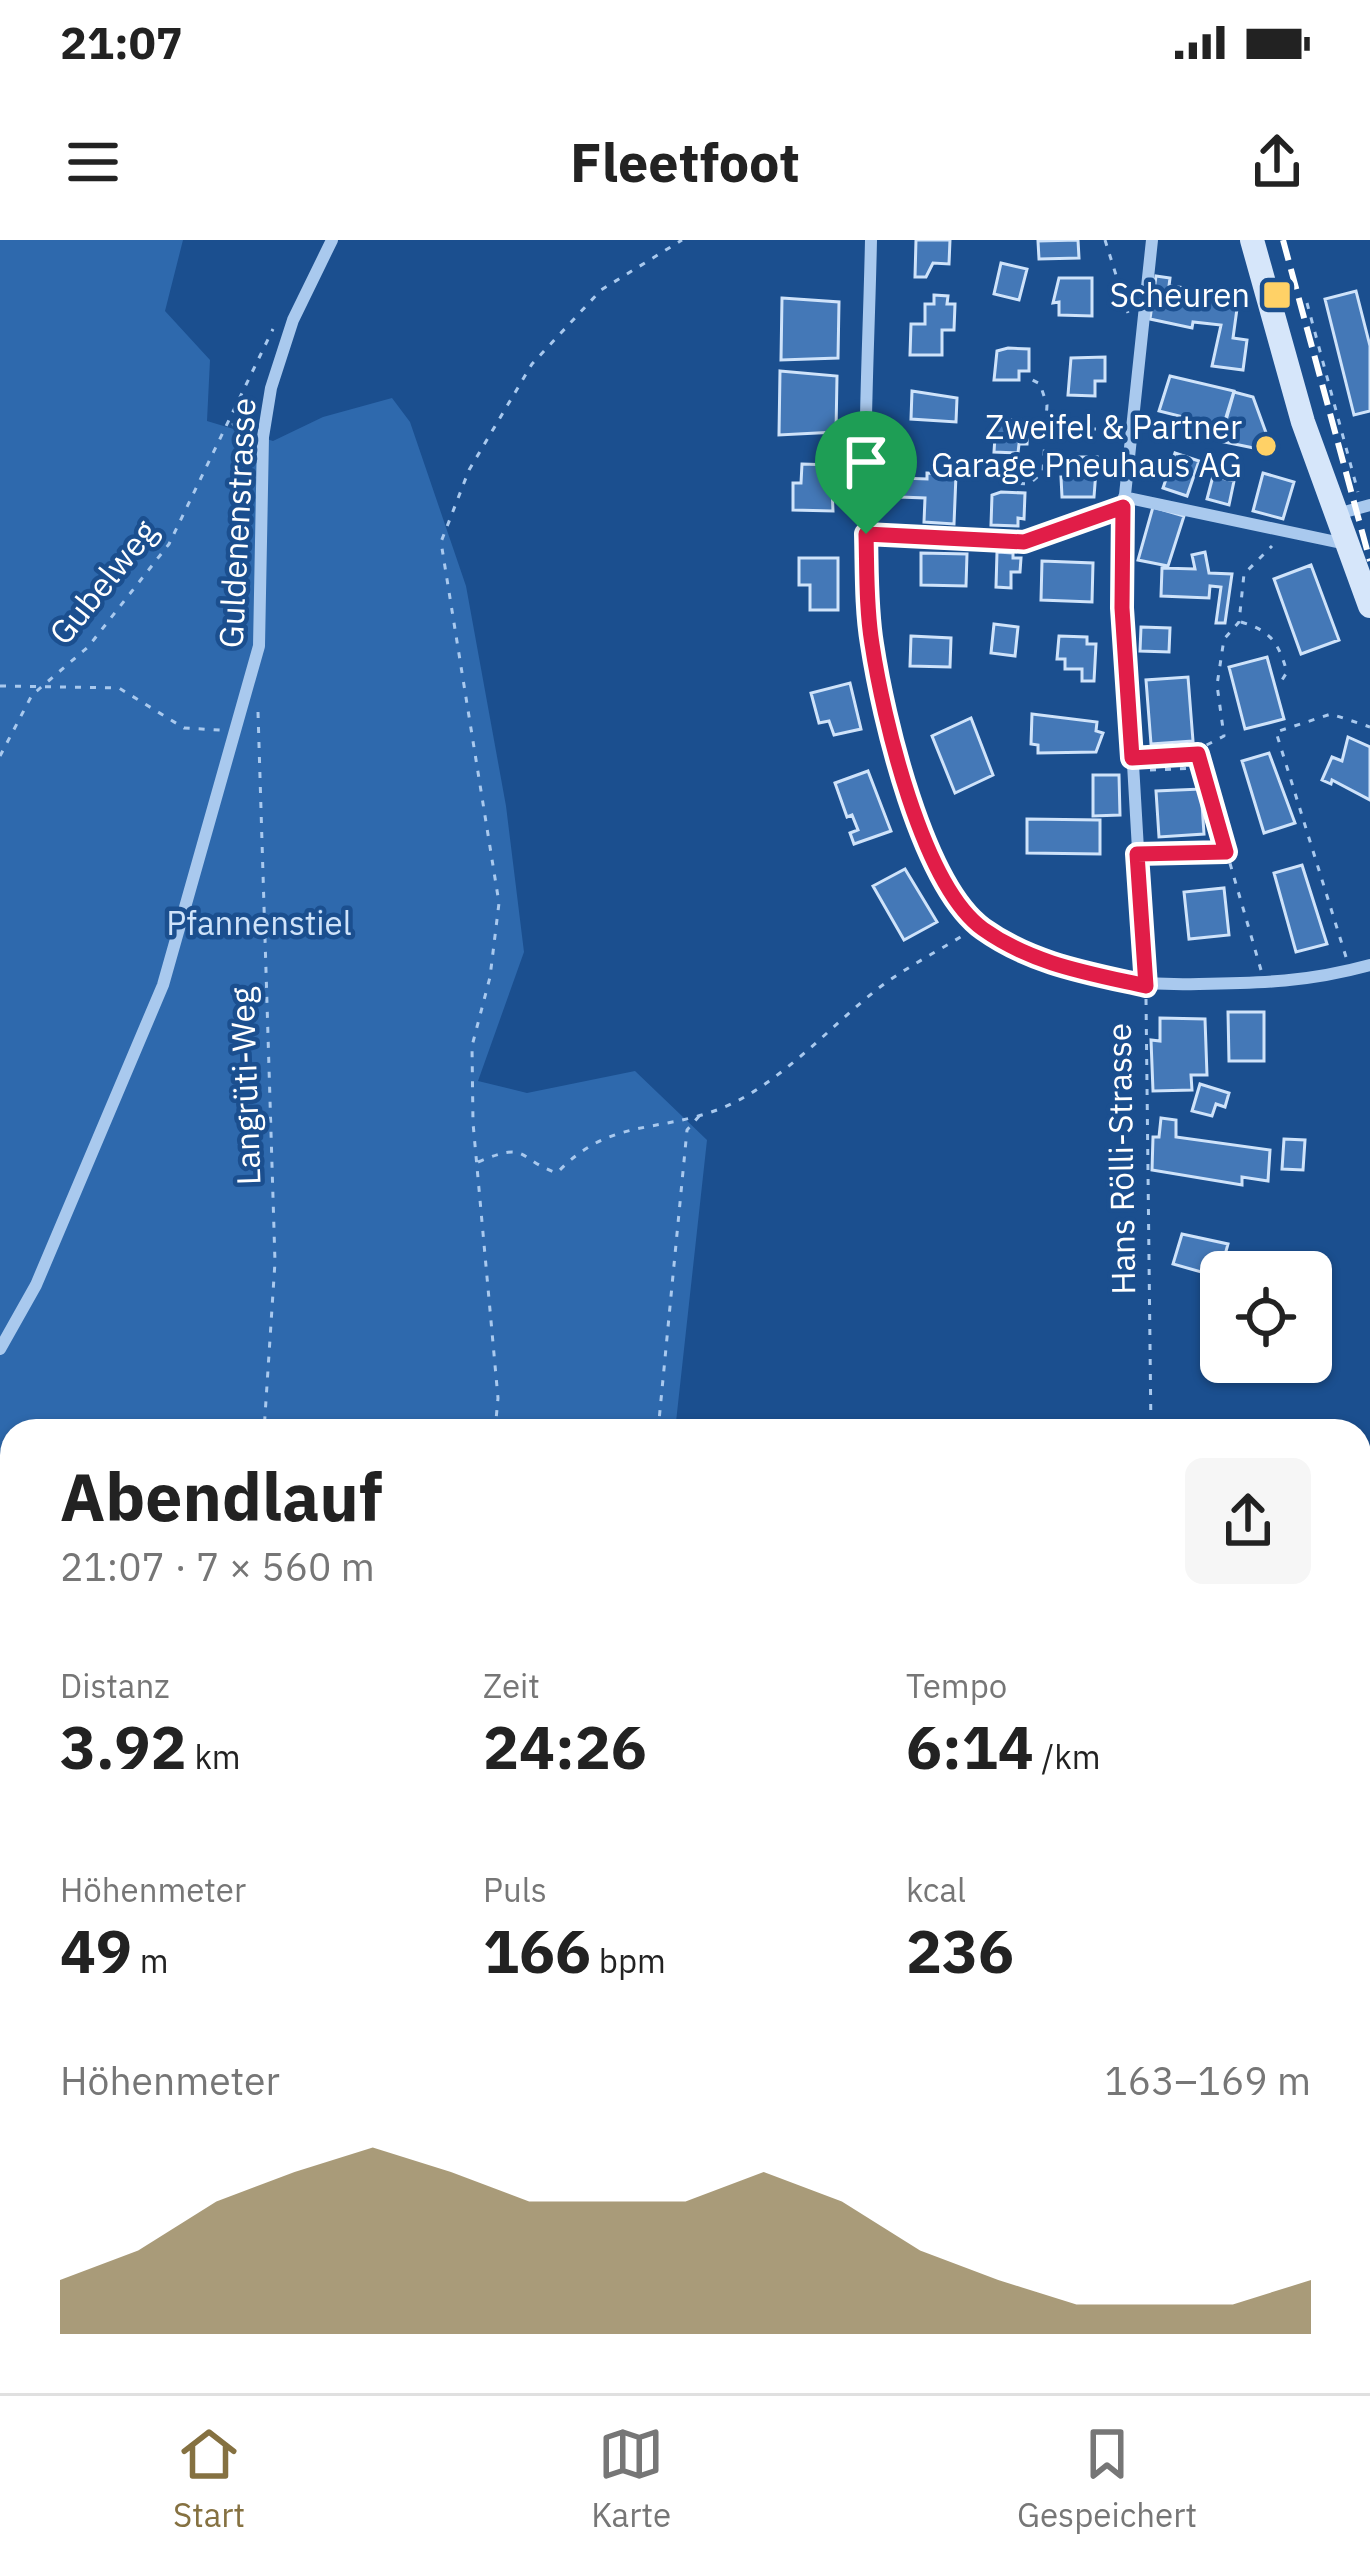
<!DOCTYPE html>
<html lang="de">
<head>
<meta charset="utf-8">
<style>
	:root { --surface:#fff; --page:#f6f6f6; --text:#222; --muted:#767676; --line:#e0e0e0; --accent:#857141 }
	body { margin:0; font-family:"IBM Plex Sans",sans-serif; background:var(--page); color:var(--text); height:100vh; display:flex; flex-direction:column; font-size:45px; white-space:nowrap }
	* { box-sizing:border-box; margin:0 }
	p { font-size:39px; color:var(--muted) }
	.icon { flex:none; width:66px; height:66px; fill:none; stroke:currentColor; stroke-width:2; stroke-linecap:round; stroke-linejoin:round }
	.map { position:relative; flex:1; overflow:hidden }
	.panel { position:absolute; left:0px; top:1179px; width:1371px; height:975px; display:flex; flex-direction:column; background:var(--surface); border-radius:36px 36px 0 0; box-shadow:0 3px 9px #0004 }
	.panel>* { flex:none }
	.buttons { position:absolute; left:1200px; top:1011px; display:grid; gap:24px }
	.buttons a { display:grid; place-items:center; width:132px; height:132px; border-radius:18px; background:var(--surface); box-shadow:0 3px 9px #0004; font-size:60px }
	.pin { position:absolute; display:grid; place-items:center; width:102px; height:102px; color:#fff; margin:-123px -51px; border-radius:50% 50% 50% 0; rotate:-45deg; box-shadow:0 0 12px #0007 }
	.pin .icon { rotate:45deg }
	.round { display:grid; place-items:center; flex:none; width:126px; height:126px; border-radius:18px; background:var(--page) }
	.overview { display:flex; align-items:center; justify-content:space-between; height:204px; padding:0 60px }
	h1 { font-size:66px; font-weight:800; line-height:90px }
	.stats { display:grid; grid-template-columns:repeat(3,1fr); gap:18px; height:204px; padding:12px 60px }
	.stats div { display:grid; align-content:center }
	.stats b { font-size:60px; font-weight:800 }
	.stats small { font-size:33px; font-weight:400 }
	.stats p { font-size:33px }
	.chart { height:336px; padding:24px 60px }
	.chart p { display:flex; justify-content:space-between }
	.chart svg { width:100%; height:216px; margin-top:12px; fill:var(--accent); opacity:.7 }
	.status { display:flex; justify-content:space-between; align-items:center; height:84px; padding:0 60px; background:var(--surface); direction:ltr }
	.status svg { height:33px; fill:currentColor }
	header { display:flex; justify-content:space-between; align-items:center; height:156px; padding:0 60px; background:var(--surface); font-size:54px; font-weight:800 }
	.tabs { display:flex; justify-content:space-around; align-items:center; height:168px; border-top:3px solid var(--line); background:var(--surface); font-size:33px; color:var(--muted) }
	.tabs a { display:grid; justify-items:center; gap:6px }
	.tabs .selected { color:var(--accent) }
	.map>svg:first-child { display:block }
</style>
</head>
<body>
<div class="status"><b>21:07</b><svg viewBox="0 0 49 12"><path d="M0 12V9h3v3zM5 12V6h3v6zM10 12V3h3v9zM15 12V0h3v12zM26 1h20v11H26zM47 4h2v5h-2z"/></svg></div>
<header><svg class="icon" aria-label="menu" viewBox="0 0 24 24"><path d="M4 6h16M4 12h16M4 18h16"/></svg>Fleetfoot<svg class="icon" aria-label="share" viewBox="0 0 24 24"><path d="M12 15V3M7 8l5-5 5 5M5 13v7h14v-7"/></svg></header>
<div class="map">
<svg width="1370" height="2153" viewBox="0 0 1370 2153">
	<rect width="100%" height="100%" fill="#1b4f8f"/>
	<!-- green -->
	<path fill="#2e69ad" d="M0 0H183L165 71 210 120 207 181 273 201 323 177 392 158 410 182 466 346 506 566 524 712 478 841 527 853 635 831 707 900 675 1191H12V2142H689L685 2153H0Z"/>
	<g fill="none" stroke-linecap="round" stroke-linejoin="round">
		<!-- stream -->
		<path stroke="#9cc4f0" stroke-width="6" d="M10 1308 12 1309
			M4 1786 12 1788
			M0 1930 12 1931"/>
	</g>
	<!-- building -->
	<path fill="#4478b7" stroke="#cfe3fa" stroke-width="3" d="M916 0H950L949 24 933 23 926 37H915Z
		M1078 0 1079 18 1039 19 1038 1Z
		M1001 23 1027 29 1019 60 994 54Z
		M1156 36 1170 38 1169 46 1239 54 1233 98 1247 100 1243 130 1212 126 1221 85 1193 82 1192 88 1150 79Z
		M1059 38H1092V76L1059 75V62L1053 63Z
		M1356 51 1370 106V171L1354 175 1325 59Z
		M934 55 948 56 947 64H955L954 90H942V115H910L911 84H925V64H934Z
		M782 58 839 62 838 118 781 120Z
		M1008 108 1029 109V131H1019V140H994L997 111Z
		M1105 117V141H1095V156L1068 155 1071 118Z
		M780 131 837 136 836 192 779 195Z
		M1170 136 1234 151 1223 187 1159 171Z
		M912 151 957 158 956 182 911 179Z
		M1234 152 1253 157 1273 212 1220 201Z
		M1004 179 1028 181 1027 204H1019L1018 213 994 212 996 182Z
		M1175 213 1199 221 1187 256 1163 248Z
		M1077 217H1097L1094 257H1062L1061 237H1077Z
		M802 224 831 225 833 271 793 270V243H801Z
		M927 233 956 235 954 284 924 282 925 258 900 257 901 238 927 239Z
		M1263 233 1294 242 1283 279 1253 271Z
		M1213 236 1234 241 1229 265 1207 259Z
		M1001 252 1025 253 1024 279 1018 278V286L991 285 992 255Z
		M1153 267 1184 276 1168 326 1138 320Z
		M997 312 1013 313V318H1021L1020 332H1011V348L996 347Z
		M1205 312 1209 333 1232 334 1225 383H1216L1221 347 1210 346 1209 358 1161 356 1162 328 1195 329 1192 315Z
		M921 313 967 314 966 346 921 345Z
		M799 318H838V370H810V345H799Z
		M1042 321 1093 323 1092 362 1041 360Z
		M1311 325 1339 400 1301 414 1274 339Z
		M994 384 1018 387 1015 416 991 413Z
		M1141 387 1170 388 1169 412 1140 411Z
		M911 396 951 398 950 427 910 426Z
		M1059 396 1087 397V404H1096L1094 441H1082V429H1065V419H1057Z
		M1267 417 1284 479 1245 489 1229 427Z
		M1188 437 1193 501 1151 504 1146 440Z
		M850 443 861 489 834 495 829 481 819 483 811 453Z
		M1032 474 1097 482 1096 491 1103 493 1096 512 1038 513V505L1031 504Z
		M971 478 993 535 955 553 932 496Z
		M1348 497 1370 507V560L1332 540 1331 544 1322 540 1332 517 1342 521Z
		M1269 513 1295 583 1264 593 1242 521Z
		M868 531 891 591 854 604 850 593 858 590 852 575 847 577 835 543Z
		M1093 535H1119L1120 575 1093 576Z
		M1201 549 1204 594 1159 597 1156 551Z
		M1027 579 1100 580V614L1027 613Z
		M1302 625 1327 704 1296 712 1274 633Z
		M905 629 937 682 904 700 873 646Z
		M1224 648 1229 695 1189 699 1184 652Z
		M1228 772H1264V821H1229Z
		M1160 778 1205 779 1207 835H1191L1192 850 1153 851 1151 800 1160 801Z
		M1200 844 1229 853 1225 867 1216 864 1212 876 1192 871Z
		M1161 878 1176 880V897L1270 910 1268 941 1242 937V945L1152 930 1153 897H1159Z
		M1284 899 1305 900 1303 930 1282 929Z
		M1182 994 1228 1004 1219 1037 1173 1024Z"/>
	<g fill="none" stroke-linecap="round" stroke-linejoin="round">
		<!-- path -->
		<path stroke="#a9c9ee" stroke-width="3" stroke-dasharray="6 9" stroke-linecap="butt" d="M1105 0 1128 73
			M1307 63 1358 252
			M232 185 250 176
			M1045 189H1118
			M1004 243 1029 244 1043 232 1047 165 1040 144 1027 137
			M880 295 1024 302 1110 272
			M1241 382C1271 391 1278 402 1287 432L1282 440
			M0 446 119 448 184 488 220 490
			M258 472 275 1022 264 1191
			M0 516 32 455 88 407 169 304 273 89
			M1146 517 1196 514
			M1150 530 1201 528
			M1156 614 1225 612
			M1346 717 1276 492 1331 474 1370 487
			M1261 730 1197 510 1224 496 1217 445 1224 399 1239 382 1244 334 1272 306
			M1146 759 1151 1191
			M478 922C530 900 516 919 557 933 608 879 654 893 717 870 778 847 829 787 880 747 907 727 938 711 967 693
			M495 1191 498 1158 473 883 472 806 490 737 499 663 441 302 469 230 532 124 601 50 682 0
			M658 1191 687 890 700 875
			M0 1420 12 1514
			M0 1652 8 1623 12 1542
			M1359 1829 1370 1823
			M420 2142 421 2153
			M113 2153 120 2142
			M192 2153 197 2142
			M668 2153 672 2142
			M1010 2153 1025 2142"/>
		<!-- street -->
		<path stroke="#a9c9ee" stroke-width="12" d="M871 0C867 198 847 389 918 579 931 615 951 663 982 688 1041 735 1126 746 1199 744 1262 743 1308 742 1370 725
			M1124 257 1346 304
			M1337 274 1370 265
			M1146 746 1120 302 1152 0
			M0 1109 36 1045 163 745 259 406 263 197 271 148 293 80 332 0"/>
		<!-- secondary -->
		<path stroke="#d6e6fa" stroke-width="24" d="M1252 0 1303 182 1370 366
			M1359 2010 1370 1990
			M1295 2153 1298 2142"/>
		<!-- rail -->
		<path stroke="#fff" stroke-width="6" stroke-dasharray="21 9" stroke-linecap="butt" d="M1283 0 1370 321
			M1359 2038 1370 2017
			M1310 2153 1313 2142"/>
	</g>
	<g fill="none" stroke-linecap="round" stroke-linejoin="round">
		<defs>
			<path id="route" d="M1123 267 1122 368 1132 518 1198 514 1226 612 1137 614 1146 746C1088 733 1032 724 983 689 922 645 883 477 872 404 866 368 867 330 866 294L1024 302Z"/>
		</defs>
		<!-- route casing -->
		<use href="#route" stroke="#fff" stroke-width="24"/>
		<!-- route -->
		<use href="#route" stroke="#e11d48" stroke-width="15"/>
	</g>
	<!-- markers -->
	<g fill="#ffd166" stroke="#1b4f8f" stroke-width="4.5">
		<rect x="1262" y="40" width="30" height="30" rx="6"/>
		<circle cx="1266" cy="206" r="12"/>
	</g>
	<g text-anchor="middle" stroke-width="9" stroke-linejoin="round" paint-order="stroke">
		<!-- poi labels -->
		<g font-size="33" fill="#fff" stroke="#1b4f8f" text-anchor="end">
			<text x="1250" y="67">Scheuren</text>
			<text x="1242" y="199">Zweifel &amp; Partner<tspan x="1242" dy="38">Garage Pneuhaus AG</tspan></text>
		</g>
		<!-- street labels -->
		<g font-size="33" fill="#fff" stroke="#1b4f8f">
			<text transform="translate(237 283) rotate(-87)" y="12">Guldenenstrasse</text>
			<text transform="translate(103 342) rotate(-51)" y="12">Gubelweg</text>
			<text transform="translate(245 846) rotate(-92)" y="12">Langrüti-Weg</text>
			<text transform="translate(1121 919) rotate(-91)" y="12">Hans Rölli-Strasse</text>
		</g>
		<!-- park labels -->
		<g font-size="33" fill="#cfe3fa" stroke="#1b4f8f">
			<text x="259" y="695">Pfannenstiel</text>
		</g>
	</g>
</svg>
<div class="buttons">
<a><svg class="icon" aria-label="locate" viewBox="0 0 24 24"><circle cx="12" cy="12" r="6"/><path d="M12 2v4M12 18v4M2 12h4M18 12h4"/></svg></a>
</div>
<div class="pin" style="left:866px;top:294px;background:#1e9e55"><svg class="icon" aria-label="arrive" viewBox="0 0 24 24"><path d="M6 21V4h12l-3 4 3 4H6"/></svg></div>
<section class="panel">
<div class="overview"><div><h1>Abendlauf</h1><p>21:07 · 7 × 560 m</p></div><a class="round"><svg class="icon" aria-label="share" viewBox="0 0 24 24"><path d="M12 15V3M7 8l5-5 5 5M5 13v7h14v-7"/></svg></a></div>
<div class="stats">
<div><p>Distanz</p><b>3.92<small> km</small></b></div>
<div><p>Zeit</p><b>24:26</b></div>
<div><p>Tempo</p><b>6:14<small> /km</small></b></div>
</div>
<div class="stats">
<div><p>Höhenmeter</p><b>49<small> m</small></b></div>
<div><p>Puls</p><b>166<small> bpm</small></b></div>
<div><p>kcal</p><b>236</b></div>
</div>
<div class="chart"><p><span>Höhenmeter</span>163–169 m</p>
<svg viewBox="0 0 160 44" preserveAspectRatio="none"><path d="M0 44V33L10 27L20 17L30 11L40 6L50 11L60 17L70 17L80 17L90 11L100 17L110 27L120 33L130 38L140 38L150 38L160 33V44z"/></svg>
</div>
</section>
</div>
<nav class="tabs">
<a class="selected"><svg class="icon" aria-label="home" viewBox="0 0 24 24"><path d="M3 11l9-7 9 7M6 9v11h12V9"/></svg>Start</a>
<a><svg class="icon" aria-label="map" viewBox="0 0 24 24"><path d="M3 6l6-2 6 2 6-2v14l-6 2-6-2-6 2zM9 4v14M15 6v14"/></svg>Karte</a>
<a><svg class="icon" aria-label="saved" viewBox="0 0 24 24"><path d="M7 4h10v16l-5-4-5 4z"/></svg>Gespeichert</a>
</nav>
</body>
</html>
